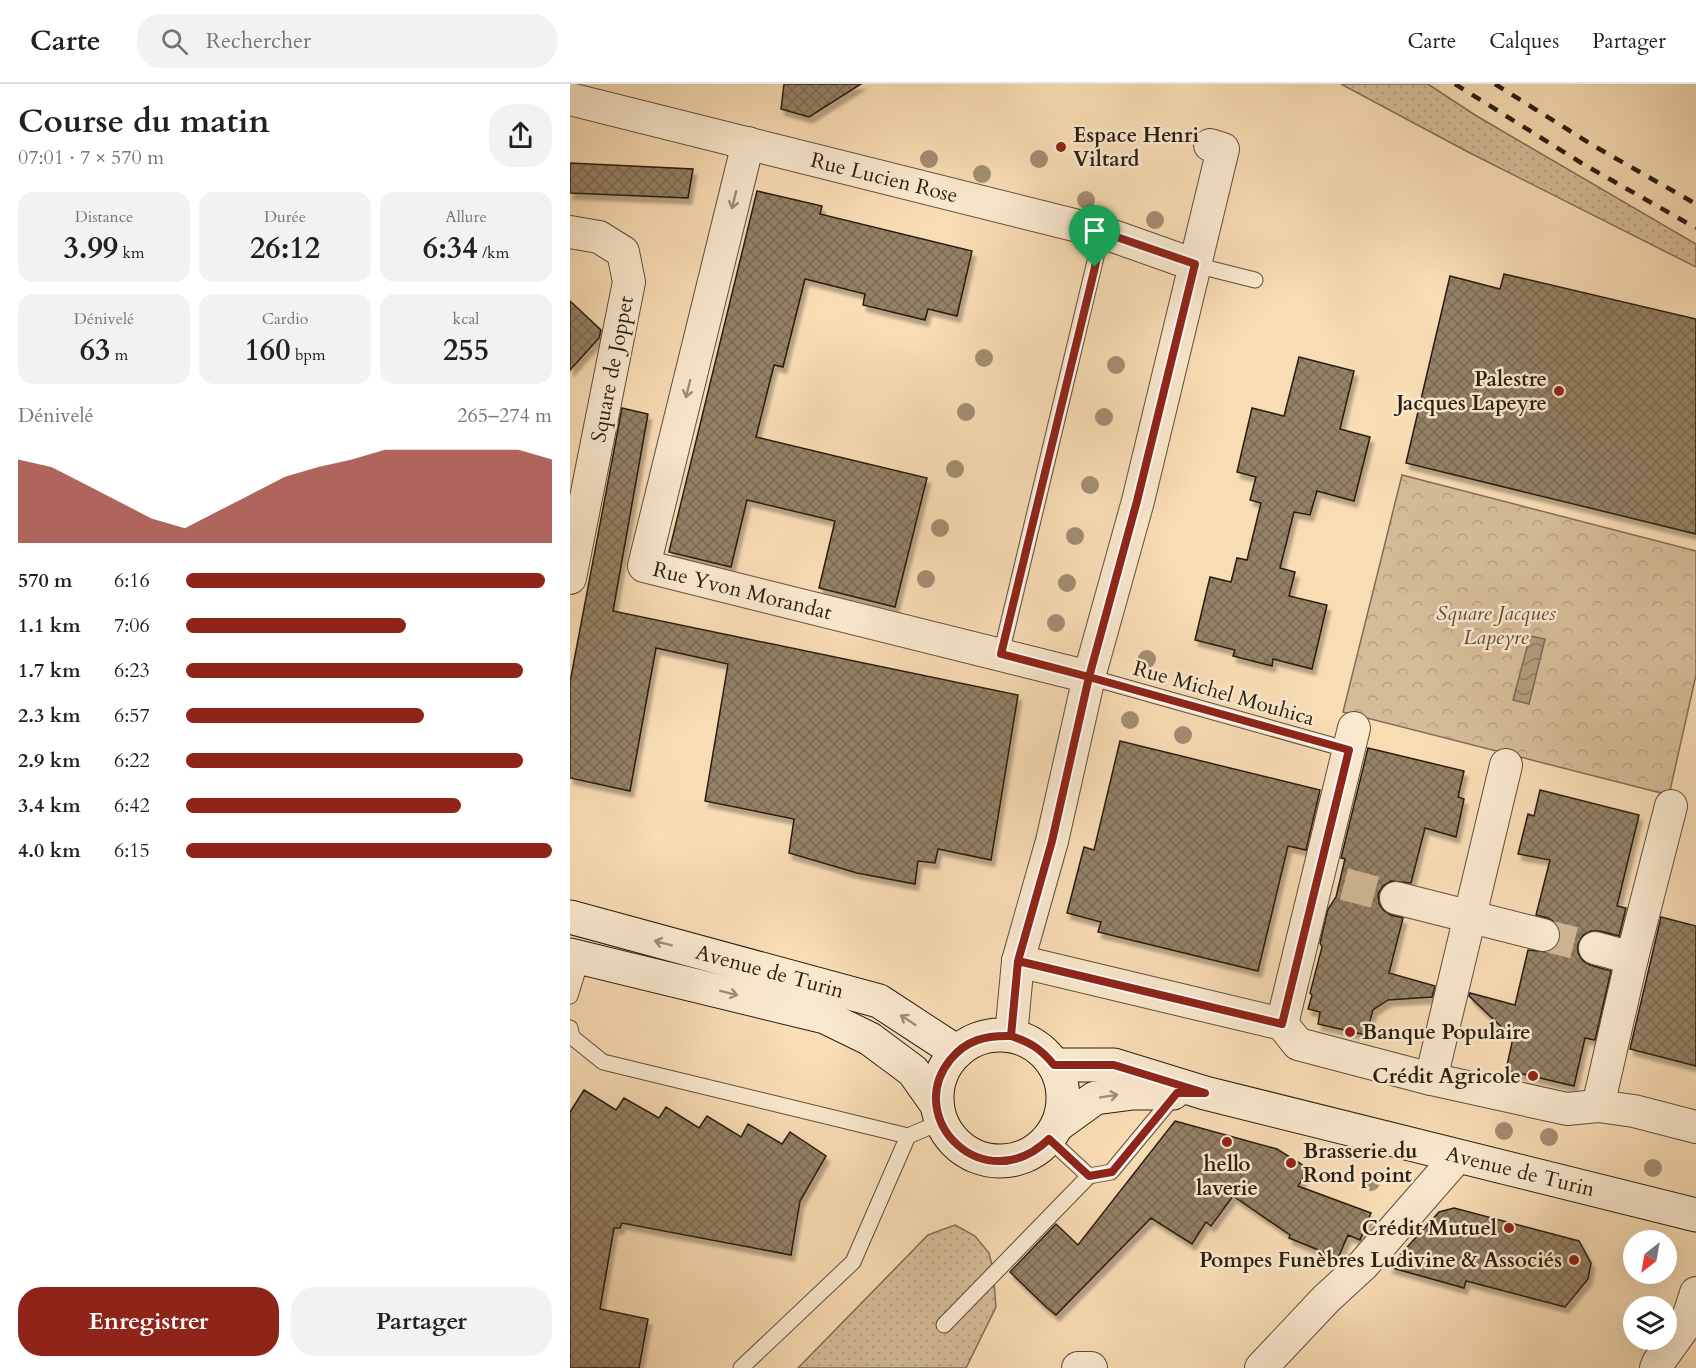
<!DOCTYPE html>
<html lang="fr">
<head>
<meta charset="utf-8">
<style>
	:root { --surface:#fff; --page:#f2f2f2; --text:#202124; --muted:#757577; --line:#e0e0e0; --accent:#8f2418 }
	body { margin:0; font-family:Cardo,serif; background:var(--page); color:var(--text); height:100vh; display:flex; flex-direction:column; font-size:22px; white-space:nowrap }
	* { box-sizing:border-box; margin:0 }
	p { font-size:20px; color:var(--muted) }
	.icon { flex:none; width:33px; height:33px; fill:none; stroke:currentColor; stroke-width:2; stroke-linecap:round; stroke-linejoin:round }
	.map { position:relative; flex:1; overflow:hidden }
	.drawer { display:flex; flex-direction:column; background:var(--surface); width:570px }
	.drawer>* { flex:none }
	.needle { width:39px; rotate:211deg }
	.controls { position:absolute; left:1053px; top:1146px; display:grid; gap:12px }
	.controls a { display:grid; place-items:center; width:54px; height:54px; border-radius:50%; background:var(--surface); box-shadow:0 6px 24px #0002; font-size:30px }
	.pin { position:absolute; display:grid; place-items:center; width:51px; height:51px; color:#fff; margin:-62px -26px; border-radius:50% 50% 50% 0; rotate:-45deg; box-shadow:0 0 6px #0007 }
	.pin .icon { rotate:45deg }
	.round { display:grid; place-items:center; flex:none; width:63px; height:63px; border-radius:24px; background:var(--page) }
	.summary { display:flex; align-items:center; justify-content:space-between; height:102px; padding:0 18px }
	h1 { font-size:33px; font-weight:700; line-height:45px }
	.stats { display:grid; grid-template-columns:repeat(3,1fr); gap:9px; height:102px; padding:6px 18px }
	.stats div { display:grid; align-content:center; border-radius:15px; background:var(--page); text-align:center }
	.stats b { font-size:30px; font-weight:700 }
	.stats small { font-size:16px; font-weight:400 }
	.stats p { font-size:16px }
	.chart { height:168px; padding:12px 18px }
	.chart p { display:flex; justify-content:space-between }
	.chart svg { width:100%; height:108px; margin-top:6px; fill:var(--accent); opacity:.7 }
	.cta { display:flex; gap:12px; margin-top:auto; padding:12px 18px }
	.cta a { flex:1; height:69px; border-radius:24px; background:var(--accent); color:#fff; font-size:24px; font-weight:700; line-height:69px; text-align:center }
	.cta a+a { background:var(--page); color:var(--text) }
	ul { padding:0 18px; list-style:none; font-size:20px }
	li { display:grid; grid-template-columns:96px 72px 1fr; align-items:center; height:45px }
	li i { height:15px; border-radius:8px; background:var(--accent) }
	header { display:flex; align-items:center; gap:36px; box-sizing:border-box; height:84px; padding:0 30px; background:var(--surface); border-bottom:2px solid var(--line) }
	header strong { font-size:28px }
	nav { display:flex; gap:33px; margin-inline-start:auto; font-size:21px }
	.search { width:420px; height:54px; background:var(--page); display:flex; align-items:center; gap:15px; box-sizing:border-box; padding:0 21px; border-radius:24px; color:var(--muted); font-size:22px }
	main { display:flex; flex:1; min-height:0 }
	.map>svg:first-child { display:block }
</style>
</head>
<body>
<header>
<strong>Carte</strong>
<div class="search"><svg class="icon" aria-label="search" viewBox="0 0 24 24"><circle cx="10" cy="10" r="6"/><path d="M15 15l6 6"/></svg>Rechercher</div>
<nav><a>Carte</a><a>Calques</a><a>Partager</a></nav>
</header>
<main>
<section class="drawer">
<div class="summary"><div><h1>Course du matin</h1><p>07:01 · 7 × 570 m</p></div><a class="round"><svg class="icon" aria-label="share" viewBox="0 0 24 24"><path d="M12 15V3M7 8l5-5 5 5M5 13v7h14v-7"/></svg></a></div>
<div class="stats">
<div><p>Distance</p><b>3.99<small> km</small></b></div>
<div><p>Durée</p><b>26:12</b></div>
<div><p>Allure</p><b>6:34<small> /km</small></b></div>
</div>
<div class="stats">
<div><p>Dénivelé</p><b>63<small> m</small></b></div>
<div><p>Cardio</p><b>160<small> bpm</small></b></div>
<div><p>kcal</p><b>255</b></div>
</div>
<div class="chart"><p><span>Dénivelé</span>265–274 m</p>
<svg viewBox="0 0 160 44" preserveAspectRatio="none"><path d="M0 44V10L10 13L20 20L30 27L40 34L50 38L60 31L70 24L80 17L90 13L100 10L110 6L120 6L130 6L140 6L150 6L160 10V44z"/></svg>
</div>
<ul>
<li><b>570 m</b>6:16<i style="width:98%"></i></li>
<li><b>1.1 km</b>7:06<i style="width:60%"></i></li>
<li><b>1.7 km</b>6:23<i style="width:92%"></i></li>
<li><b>2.3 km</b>6:57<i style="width:65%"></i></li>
<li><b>2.9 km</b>6:22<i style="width:92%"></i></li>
<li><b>3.4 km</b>6:42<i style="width:75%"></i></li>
<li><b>4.0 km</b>6:15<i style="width:100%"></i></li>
</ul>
<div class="cta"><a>Enregistrer</a><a>Partager</a></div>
</section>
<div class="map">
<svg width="1126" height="1284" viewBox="0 0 1126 1284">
	<defs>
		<pattern id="grass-dots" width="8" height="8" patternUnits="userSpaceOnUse" patternTransform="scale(1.5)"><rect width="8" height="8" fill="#d5bc98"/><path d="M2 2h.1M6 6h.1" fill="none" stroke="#b7a182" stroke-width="1.8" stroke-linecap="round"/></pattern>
		<pattern id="park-crowns" width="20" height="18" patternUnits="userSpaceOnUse" patternTransform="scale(1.5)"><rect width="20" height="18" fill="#d5bc98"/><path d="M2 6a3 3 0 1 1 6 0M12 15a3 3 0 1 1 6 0" fill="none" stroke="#b7a182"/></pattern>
		<pattern id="water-waves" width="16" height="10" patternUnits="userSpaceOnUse" patternTransform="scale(1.5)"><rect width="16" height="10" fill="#b29b7d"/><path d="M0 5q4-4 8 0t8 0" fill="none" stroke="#917e65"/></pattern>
		<pattern id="building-cross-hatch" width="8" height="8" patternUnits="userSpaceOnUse" patternTransform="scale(1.5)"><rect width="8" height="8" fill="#958166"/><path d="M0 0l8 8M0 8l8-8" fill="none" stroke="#7a6953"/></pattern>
		<filter id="shadow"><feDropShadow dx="3.5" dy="6" stdDeviation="1.5" flood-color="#0004"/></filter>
	</defs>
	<rect width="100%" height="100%" fill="#f8dcb4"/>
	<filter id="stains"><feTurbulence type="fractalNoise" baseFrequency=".00333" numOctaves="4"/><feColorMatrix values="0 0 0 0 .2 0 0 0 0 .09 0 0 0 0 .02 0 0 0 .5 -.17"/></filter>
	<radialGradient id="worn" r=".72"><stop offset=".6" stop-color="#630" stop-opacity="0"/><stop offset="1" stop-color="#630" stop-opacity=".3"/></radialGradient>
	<!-- grass -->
	<path fill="url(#grass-dots)" stroke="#7f6d54" stroke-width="1.5" d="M771 0H858L905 31 1126 160V183L898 68Z
		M385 1141 405 1152 419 1169 423 1185 426 1223 396 1284H228L358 1151Z"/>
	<!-- park -->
	<path fill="url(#park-crowns)" stroke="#7f6d54" stroke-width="1.5" d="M832 391 1126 467V591L1099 711 773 628Z"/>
	<!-- water -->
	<path fill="url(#water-waves)" stroke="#7b6952" stroke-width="1.5" d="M960 552 975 555 959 620 943 616Z"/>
	<!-- building -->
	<path fill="url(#building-cross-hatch)" stroke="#291e11" stroke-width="1.5" filter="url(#shadow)" d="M214 0H291L239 33 211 25Z
		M0 79 123 85 118 114 0 109Z
		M187 107 252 122 250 130 402 167 387 232 358 225 355 236 293 221 295 210 235 195 213 283 204 281 186 353 357 394 325 523 249 504 265 437 177 416 161 483 99 468Z
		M934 190 1126 235V450L836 379 880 192 930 205Z
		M0 217 31 246 29 254 0 286Z
		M729 273 784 287 770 345 800 353 784 417 747 407 740 431 724 428 710 484 725 488 719 512 757 521 742 585 703 575 702 582 663 572 665 566 625 556 640 493 661 498 667 474 677 476 691 419 680 416 686 393 667 388 682 324 714 332Z
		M52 324 78 330 43 527 448 611 421 776 368 765 365 779 348 777 345 800 287 789 219 769 224 735 135 717 158 580 86 564 60 707 0 694V598Z
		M550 657 750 706 736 766 718 762 688 887 528 848 531 838 497 829 514 763 524 766Z
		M798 664 894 687 888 713 894 715 886 753 855 744 841 799 821 797 813 802 808 810 809 819 813 826 821 831 833 834 819 889 865 902 862 913 818 916 803 926 796 951 748 940 750 928 738 925 742 911 740 909 752 863 750 859 758 825 766 813 775 775 771 774Z
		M970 706 1069 731 1047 822 1056 824 1049 852 1030 847H1021L1013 851 1008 860V869L1013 877 1020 881 1041 887 1025 956 1015 954 1004 1002 936 986 943 954 899 912 900 909 945 921 958 866 978 868 985 864 990 856V847L986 839 978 834 966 831 980 776 948 770 958 730 964 732Z
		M1091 833 1126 842V982L1060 965Z
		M14 1006 46 1026 54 1014 89 1034 96 1023 129 1044 137 1032 171 1053 178 1040 212 1060 220 1048 256 1072 230 1117 221 1171 52 1139 50 1144H44L30 1225 78 1235 69 1284H0V1028Z
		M605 1037 707 1065 739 1085 728 1102 801 1129 790 1156 778 1151 768 1174 719 1154 720 1151 663 1112 641 1142 636 1138 622 1160 581 1134 486 1231 476 1223 440 1188 486 1140 508 1161Z
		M884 1124 1009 1157 1021 1179 1018 1195 995 1223 896 1197 894 1204 819 1183 869 1128Z"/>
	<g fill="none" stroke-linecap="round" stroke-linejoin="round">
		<!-- street-tunnel -->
		<path stroke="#cfb693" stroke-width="32" stroke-dasharray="32 16" stroke-linecap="butt" d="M774 800 826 814
			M973 851 1025 864"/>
		<defs>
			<path id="lane" d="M625 181 685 196
				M431 570 532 148
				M519 593 779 666
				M0 912 12 873
				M0 944 2 953 33 978 338 1052 371 1038
				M479 1055 519 1092 541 1088 605 1011
				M374 1241 519 1092
				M171 1284 283 1178 338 1052"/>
			<g id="street">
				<path id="s1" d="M0 15 532 148 625 181"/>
				<path id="s2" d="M178 59 74 482 519 593"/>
				<path d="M0 148 29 153 53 168 59 198 0 494"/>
				<path d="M826 814 973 851"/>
				<path d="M1025 864 1062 874"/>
				<path d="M448 877 712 940 728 960 861 995 997 1025 1028 1022 1064 1027 1126 1043"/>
				<path d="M712 940 784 644"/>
				<path d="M441 952 448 877 482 757 519 593 568 417 653 65 640 61"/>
				<path d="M861 995 936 681"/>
				<path d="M1028 1022 1062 874 1101 722"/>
				<path d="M508 1284H521"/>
				<path d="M691 1284 756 1215 793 1181 888 1072"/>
				<path d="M1086 1284 1088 1279 1116 1240 1126 1209"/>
			</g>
			<g id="secondary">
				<path id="s3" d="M0 833 309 917 387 968"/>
				<path d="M0 871 255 933 300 955 343 987 367 1021"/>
				<circle cx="430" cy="1014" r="63"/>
				<path id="s4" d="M484 981H544L635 1009 1126 1131"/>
				<path d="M489 1040 525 1014 563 1009H603"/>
			</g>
		</defs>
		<!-- lane casing -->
		<use href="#lane" stroke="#5d4e3a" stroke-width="17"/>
		<!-- street casing -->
		<use href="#street" stroke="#5d4e3a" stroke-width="34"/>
		<!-- secondary casing -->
		<use href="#secondary" stroke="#291e11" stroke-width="35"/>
		<!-- lane -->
		<use href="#lane" stroke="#fae8ce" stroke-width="15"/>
		<!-- street -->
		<use href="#street" stroke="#fae8ce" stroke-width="32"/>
		<!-- secondary -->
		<use href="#secondary" stroke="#fae8ce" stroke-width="33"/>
		<!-- rail -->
		<path stroke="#291e11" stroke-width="4.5" stroke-dasharray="10 10" stroke-linecap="butt" d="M885 0 1013 80 1126 144
			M925 0 1024 62 1126 120"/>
	</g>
	<!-- trees -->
	<g fill="#a38d71">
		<circle cx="359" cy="75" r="9"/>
		<circle cx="469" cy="75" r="9"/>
		<circle cx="412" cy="90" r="9"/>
		<circle cx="516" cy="116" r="9"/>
		<circle cx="585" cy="136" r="9"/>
		<circle cx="414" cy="274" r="9"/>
		<circle cx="546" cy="281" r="9"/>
		<circle cx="396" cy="328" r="9"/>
		<circle cx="534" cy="333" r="9"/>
		<circle cx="385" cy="385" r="9"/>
		<circle cx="520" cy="401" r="9"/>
		<circle cx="370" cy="444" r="9"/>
		<circle cx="505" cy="452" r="9"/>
		<circle cx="356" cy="495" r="9"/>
		<circle cx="497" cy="499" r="9"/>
		<circle cx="486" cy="539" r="9"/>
		<circle cx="577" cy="575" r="9"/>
		<circle cx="560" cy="636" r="9"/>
		<circle cx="613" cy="651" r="9"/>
		<circle cx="934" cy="1047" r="9"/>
		<circle cx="979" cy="1053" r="9"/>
		<circle cx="1083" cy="1084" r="9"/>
		<circle cx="801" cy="1098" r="9"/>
	</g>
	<!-- one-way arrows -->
	<defs><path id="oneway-shaft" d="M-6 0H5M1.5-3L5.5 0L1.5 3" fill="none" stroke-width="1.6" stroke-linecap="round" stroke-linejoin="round" transform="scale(1.5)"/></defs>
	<g stroke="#9c8d79">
		<use href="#oneway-shaft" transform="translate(164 116) rotate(104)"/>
		<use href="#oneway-shaft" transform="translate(118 305) rotate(104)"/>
		<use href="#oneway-shaft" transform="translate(93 859) rotate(-165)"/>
		<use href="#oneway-shaft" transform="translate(159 909) rotate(14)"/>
		<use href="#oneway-shaft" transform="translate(338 936) rotate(-147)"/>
		<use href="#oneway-shaft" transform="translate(539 1012) rotate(-9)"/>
	</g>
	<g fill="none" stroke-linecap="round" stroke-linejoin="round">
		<defs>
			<path id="route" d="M525 183 431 570 519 593 482 757 448 877 441 952C416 951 396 956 380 976 333 1035 414 1117 479 1055L519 1092 542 1088 607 1009H635L544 981H484C471 965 460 958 441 952L448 877 712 940 779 666 519 593 567 417 625 180 532 148 525 183"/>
		</defs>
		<!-- route casing -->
		<use href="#route" stroke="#fff" stroke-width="12"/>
		<!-- route -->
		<use href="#route" stroke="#8f2418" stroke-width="8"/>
	</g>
	<!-- markers -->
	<g fill="#8f2418" stroke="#fae8ce" stroke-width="2">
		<circle cx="491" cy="63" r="6"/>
		<circle cx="989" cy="307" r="6"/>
		<circle cx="780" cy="948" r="6"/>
		<circle cx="963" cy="992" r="6"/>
		<circle cx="657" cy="1058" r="6"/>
		<circle cx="721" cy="1079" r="6"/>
		<circle cx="939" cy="1144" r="6"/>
		<circle cx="1004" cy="1176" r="6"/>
	</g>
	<g text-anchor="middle" stroke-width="5" stroke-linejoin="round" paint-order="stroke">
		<!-- poi labels -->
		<g font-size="21" font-weight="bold" fill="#291e11" stroke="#fae8ce" text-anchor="end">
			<text x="503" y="58" text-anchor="start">Espace Henri<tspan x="503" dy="24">Viltard</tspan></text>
			<text x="977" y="302">Palestre<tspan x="977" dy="24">Jacques Lapeyre</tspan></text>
			<text x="792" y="955" text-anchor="start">Banque Populaire</text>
			<text x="951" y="999">Crédit Agricole</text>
			<text x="733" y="1074" text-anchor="start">Brasserie du<tspan x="733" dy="24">Rond point</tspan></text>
			<text x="657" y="1087" text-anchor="middle">hello<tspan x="657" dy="24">laverie</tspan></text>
			<text x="927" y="1151">Crédit Mutuel</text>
			<text x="992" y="1183">Pompes Funèbres Ludivine &amp; Associés</text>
		</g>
		<!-- street labels -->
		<g font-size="21" fill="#291e11" stroke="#fae8ce">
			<text dy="7" stroke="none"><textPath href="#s1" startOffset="324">Rue Lucien Rose</textPath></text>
			<text transform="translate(42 285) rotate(-79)" y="7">Square de Joppet</text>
			<text dy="7" stroke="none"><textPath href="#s2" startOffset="537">Rue Yvon Morandat</textPath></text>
			<text transform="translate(654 609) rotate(16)" y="7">Rue Michel Mouhica</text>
			<text dy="7" stroke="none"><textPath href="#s3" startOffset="207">Avenue de Turin</textPath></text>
			<text dy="7" stroke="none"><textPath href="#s4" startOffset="480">Avenue de Turin</textPath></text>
		</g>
		<!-- park labels -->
		<g font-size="21" font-style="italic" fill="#5d4d3a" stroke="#fae8ce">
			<text x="926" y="536">Square Jacques<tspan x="926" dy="24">Lapeyre</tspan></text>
		</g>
	</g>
	<rect width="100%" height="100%" filter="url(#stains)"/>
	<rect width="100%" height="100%" fill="url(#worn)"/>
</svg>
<div class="controls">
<a><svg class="needle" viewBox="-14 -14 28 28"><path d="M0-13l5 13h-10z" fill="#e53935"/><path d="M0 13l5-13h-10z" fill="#757577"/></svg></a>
<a><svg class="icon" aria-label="layers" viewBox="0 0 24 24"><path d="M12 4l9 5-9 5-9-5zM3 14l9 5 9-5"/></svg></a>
</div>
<div class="pin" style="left:525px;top:183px;background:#1e9e55"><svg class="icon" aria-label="arrive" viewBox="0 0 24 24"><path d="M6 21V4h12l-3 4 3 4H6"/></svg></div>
</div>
</main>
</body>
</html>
